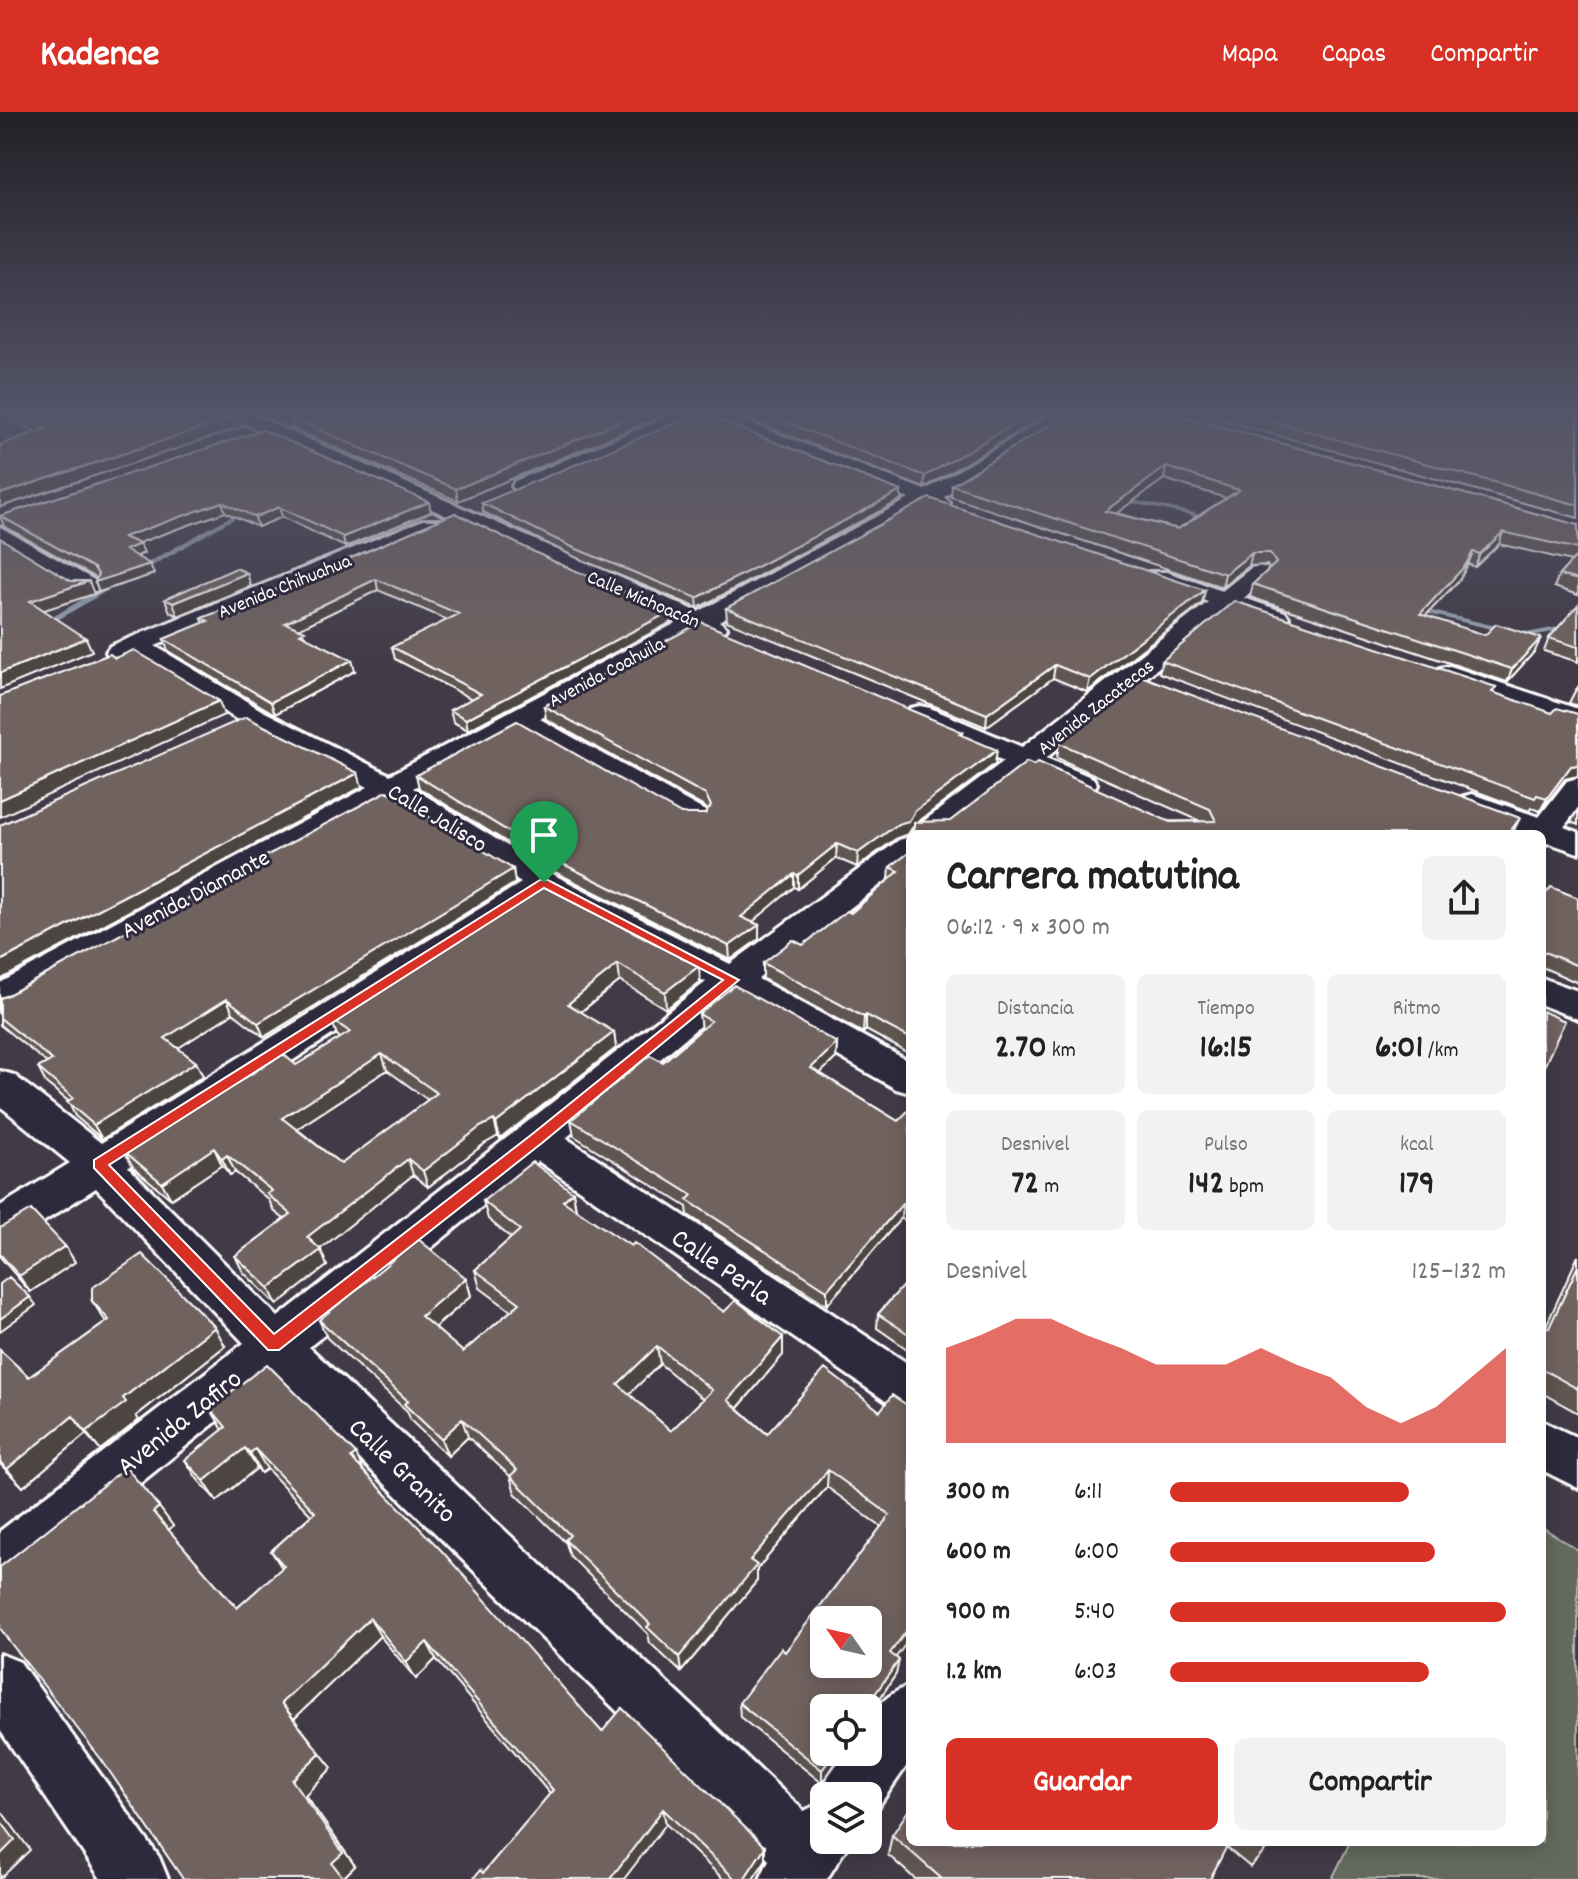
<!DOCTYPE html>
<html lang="es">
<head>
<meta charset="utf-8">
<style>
	:root { --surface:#fff; --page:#f2f2f2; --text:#222; --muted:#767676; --accent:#d93025 }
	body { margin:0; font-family:Dekko,sans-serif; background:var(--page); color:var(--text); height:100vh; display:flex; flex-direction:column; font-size:30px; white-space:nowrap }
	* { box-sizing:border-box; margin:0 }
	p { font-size:26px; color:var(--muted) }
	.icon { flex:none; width:44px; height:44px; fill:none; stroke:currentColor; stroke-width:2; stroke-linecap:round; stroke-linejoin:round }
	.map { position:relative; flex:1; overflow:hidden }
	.drawer { position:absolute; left:906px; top:718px; width:640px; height:1016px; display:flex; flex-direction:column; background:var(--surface); border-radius:12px; box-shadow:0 4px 20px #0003 }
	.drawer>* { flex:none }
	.needle { width:52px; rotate:304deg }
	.controls { position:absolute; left:810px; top:1494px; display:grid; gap:16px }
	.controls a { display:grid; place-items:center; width:72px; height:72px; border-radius:12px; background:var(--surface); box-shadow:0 4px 20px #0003; font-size:40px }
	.pin { position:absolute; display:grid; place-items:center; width:68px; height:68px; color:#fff; margin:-82px -34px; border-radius:50% 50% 50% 0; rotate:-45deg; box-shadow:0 0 8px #0007 }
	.pin .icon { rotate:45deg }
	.round { display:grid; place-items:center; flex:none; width:84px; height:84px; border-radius:12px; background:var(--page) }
	.headline { display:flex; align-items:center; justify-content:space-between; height:136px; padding:0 40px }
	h1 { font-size:44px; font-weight:700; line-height:60px }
	.figures { display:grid; grid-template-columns:repeat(3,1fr); gap:12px; height:136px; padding:8px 40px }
	.figures div { display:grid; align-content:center; border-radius:12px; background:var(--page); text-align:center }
	.figures b { font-size:34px; font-weight:700 }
	.figures small { font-size:22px; font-weight:400 }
	.figures p { font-size:22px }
	.chart { height:224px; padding:16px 40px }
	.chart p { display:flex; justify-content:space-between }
	.chart svg { width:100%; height:144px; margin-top:8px; fill:var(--accent); opacity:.7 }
	.primary-button { display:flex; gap:16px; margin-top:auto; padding:16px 40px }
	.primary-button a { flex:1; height:92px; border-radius:12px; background:var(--accent); color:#fff; font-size:32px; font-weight:700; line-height:92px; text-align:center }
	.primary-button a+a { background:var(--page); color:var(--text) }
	ul { padding:0 40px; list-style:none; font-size:26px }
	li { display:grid; grid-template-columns:128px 96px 1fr; align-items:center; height:60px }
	li i { height:20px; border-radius:10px; background:var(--accent) }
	header { display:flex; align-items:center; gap:48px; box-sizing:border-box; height:112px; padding:0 40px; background:var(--accent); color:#fff }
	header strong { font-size:38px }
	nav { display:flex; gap:44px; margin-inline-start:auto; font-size:28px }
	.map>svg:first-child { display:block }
</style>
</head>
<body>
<header>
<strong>Kadence</strong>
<nav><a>Mapa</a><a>Capas</a><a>Compartir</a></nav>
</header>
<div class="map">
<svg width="1578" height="1767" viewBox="0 0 1578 1767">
	<rect width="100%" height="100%" fill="#423b47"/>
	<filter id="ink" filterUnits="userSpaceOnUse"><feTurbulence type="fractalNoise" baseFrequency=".0125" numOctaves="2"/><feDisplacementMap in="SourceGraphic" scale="16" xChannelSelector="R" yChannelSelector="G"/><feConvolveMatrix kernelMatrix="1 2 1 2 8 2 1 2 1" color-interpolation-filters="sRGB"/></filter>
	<g filter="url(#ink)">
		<!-- green -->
		<path fill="#636a5c" stroke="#b1b4ae" stroke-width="2" d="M1542 1415 1578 1438V1767H1332L1350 1730H1542Z"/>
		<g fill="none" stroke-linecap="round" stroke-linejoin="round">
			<!-- stream -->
			<path fill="#98a4b2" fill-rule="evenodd" d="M1119 385 1196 401 1208 417 1203 418 1192 404 1117 388 1116 387Z
				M247 395 250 397 249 398 140 461 133 459Z
				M108 472 115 474 46 515 39 513Z
				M1412 494 1516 519 1532 520 1578 511V515L1532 524 1516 523 1412 498Z"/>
			<defs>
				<path id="minor" d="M220 300H246L698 500 909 387 700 306 531 379H515L512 374 515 369 680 300H720L925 378 1058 300H1082L944 385 950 391 947 396 928 395 719 509 727 516 723 521 714 524 700 519 540 607 705 699 709 706 705 713 694 715 683 713 519 619 413 676 556 764 730 852 899 728 910 725V750L758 867 910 950V981L896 977 734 885 566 1026 910 1253V1301L893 1294 538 1049 309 1235 804 1699 823 1690 821 1684 829 1663 846 1640H868C868 1604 876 1587 910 1573V1649L871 1705 868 1706V1684H824V1728H851L827 1767H760L769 1748 274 1263 18 1470 0 1478V1419L244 1231 96 1076 15 1128 0 1133V1094L70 1051 0 994V959L14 963 101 1031 521 771 391 689 13 896 0 900V871L368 675 241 610 133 544 119 548 110 546 106 540 110 534 423 408H439L442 413 439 418 155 534 261 598 390 663 678 510ZM545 785 706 870 278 1205 128 1055Z
					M0 415 96 469 99 474 96 479H78L0 432Z
					M1259 454 1267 456 1271 461 1244 486 1285 500 1289 505 1285 510 1276 513 1230 498 1046 646 1093 666 1097 672 1093 678C1071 684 1048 668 1028 659L947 722H911L916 715 1004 649 910 608 906 602 910 596 920 594 930 596 1022 635 1208 490 1149 470 1146 465 1149 460H1167L1222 479 1251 456Z
					M1450 554 1578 597V614L1440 568 1437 562 1440 556Z
					M1578 666V696L1564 715 1578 720V741L1549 731 1542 733V722H1525L1461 697 1457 691 1461 685 1472 682 1539 705 1567 669Z
					M1542 866 1578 879V907L1542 893Z
					M1542 1309 1578 1326V1376L1542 1358Z
					M0 1542 20 1550 159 1745 168 1767H101L0 1618Z"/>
			</defs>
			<!-- minor casing -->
			<use href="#minor" stroke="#fff" stroke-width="6"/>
			<!-- minor -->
			<use href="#minor" fill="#2f2a3d" fill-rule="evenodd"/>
		</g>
		<!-- wall -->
		<path fill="#5f5451" stroke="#fff" stroke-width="2" fill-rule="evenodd" d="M0 300H231L238 304 242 315 0 395V333L36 320Z
			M254 300H287L268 307Z
			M309 300H672L458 389 293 317 291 306Z
			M729 300H878L881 302 883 300H1051L924 376Z
			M1071 300 1578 413V483L1554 475 1559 463 1572 449 1499 432 1475 455 1468 452 1460 467 1425 504 1535 539 1507 570 1250 485 1253 472 1269 457 1267 453 1249 454 1222 475 951 385 952 373ZM1164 367 1226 386 1178 417 1116 401Z
			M1193 300H1578V406Z
			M263 318 431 400 345 435 282 405 258 415 225 400 138 431 144 441 136 445 154 462 99 480 96 466 4 414 0 404Z
			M901 388 698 496 575 445 483 400 482 391Z
			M455 401 672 510 468 618 453 610 450 598 472 587 395 547 392 535 448 508 378 478 298 517 306 525 355 559 275 602 168 539 164 527 203 511 202 506 298 469Z
			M251 474 178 504 170 500 165 487Z
			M1205 478 1202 491 1087 580 1053 566 986 615 727 509 726 496Z
			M1578 493V550L1544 539 1549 526Z
			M1162 549 1496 575 1494 580 1565 667 1540 699 1531 696 1529 699 1159 561Z
			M1578 575V594L1569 591 1575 579Z
			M544 594 963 620V624L995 652 918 710 1200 709 1057 646 1059 631 1520 706 914 713 908 722 897 726 857 755 836 746 798 777 794 775 752 810 759 813V827L730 848 557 761 419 676 416 663 681 702H705L707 699 706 696 546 607Z
			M1578 697V713L1571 710Z
			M910 740V942L866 918 863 921 763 867V851L803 833 851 801 889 768 890 755Z
			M513 757 515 771 264 925 233 901 178 936 203 964 102 1027 75 1004 68 989 46 971 38 956 47 951 0 913V886Z
			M542 772 700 870 666 897 620 869 581 900 614 920 616 936 500 1027 498 1024 484 1032 428 1075 413 1063 320 1137 327 1154 277 1193 243 1160 235 1144 284 1107 274 1099 269 1088 235 1060 230 1063 222 1053 171 1087 133 1055 124 1039 230 975 296 953 340 926 337 923 331 907ZM387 958 428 988 341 1052 297 1017Z
			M1542 786H1578V871L1542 855Z
			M699 902 837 931 836 946 820 961 898 1009 910 997V1111L901 1106 827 1193 688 1103 687 1095 574 1024 571 1008 663 950 701 918Z
			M573 1080 576 1097 724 1200 783 1225V1243L738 1296 767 1322 880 1299 910 1295V1526L895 1545 899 1548 896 1562 868 1604V1596L824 1640 822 1671 740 1605 739 1591 785 1540 881 1415 827 1375 757 1457V1469L681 1560 650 1531 648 1522 570 1444 566 1431 515 1381 510 1364 468 1325 448 1344 411 1309 407 1299 327 1226 319 1208 466 1166 471 1184 435 1216 463 1240 511 1199 480 1176 475 1158 511 1126 488 1107 483 1089ZM660 1252 703 1287 671 1319 629 1282Z
			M0 1116 65 1134 75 1150 30 1180 0 1145Z
			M1578 1144V1301L1542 1281V1212L1546 1214Z
			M910 1166V1239L877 1216 878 1202Z
			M92 1189 225 1234 136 1304 139 1308 100 1338 86 1322 23 1375 0 1352V1238L29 1265 106 1210Z
			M210 1296 364 1360 602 1620 765 1735V1749L753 1767H723L666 1712 483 1761 550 1682 436 1547 416 1567 380 1524 294 1607 332 1656 305 1683 355 1754 345 1764 183 1767 159 1395 173 1414 168 1418 237 1496 282 1456 271 1439 311 1403 267 1357 261 1361 257 1356 217 1389 198 1368 185 1348 223 1318Z
			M892 1723 910 1730H1271L1268 1736 1250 1755 1226 1735 1210 1767H915L888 1743Z"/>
		<!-- shaded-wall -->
		<path fill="#4e4542" stroke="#fff" stroke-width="2" d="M266 300H287L268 307Z
			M644 300H672L458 389 456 377Z
			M1034 300H1051L924 376 925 364Z
			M238 304 242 315 0 395V382Z
			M1166 355 1164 367 1103 411 1105 399Z
			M901 379V388L698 496 697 486Z
			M222 390 225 400 127 435 123 425Z
			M429 390 431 400 345 435 343 425Z
			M279 395 282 405 258 415 255 405Z
			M1503 420 1499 432 1475 455 1480 442Z
			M140 432 144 441 128 448 125 438Z
			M1473 440 1468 452 1460 467 1415 515 1420 502Z
			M1252 441 1249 454 1222 475 1225 462Z
			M150 452 154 462 99 480 95 470Z
			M247 461 251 474 178 504 173 491Z
			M376 467 378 478 288 522 285 511Z
			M89 469 94 482 35 501 30 489Z
			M1205 478 1202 491 1087 580 1090 567Z
			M671 499 672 510 468 618 466 607Z
			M86 526 92 539 0 577V561Z
			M1541 526 1535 539 1507 570 1512 557Z
			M352 548 355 559 275 602 271 590Z
			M1055 553 1053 566 986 615 987 602Z
			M219 589 224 603 0 705V688Z
			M997 638 995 652 914 713 908 722 897 726 857 755 858 741Z
			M1578 653V664L1565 667 1540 699 1547 686 1571 654Z
			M358 661 362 675 0 868V849Z
			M1520 706 1512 722H1508Z
			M837 732 836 746 798 777V763Z
			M513 757 515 771 264 925 258 911Z
			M794 762V775L742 819 741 805Z
			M759 813V827L730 848 729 834Z
			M618 852 620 869 570 908 568 892Z
			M699 854 700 870 666 897 665 880Z
			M227 887 233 901 172 940 165 926Z
			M866 903V918L863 921 864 905Z
			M614 920 616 936 500 1027 496 1011Z
			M837 931 836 946 810 971 811 956Z
			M382 942 387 958 289 1022 282 1006Z
			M196 950 203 964 102 1027 94 1013Z
			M494 1008 498 1024 484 1032 428 1075 423 1059 480 1015Z
			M214 1036 222 1053 171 1087 162 1071Z
			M227 1043 235 1060 230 1063 222 1047Z
			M408 1047 413 1063 314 1142 307 1125Z
			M573 1080 576 1099 563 1089Z
			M903 1091 901 1106 827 1193V1178Z
			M65 1134 75 1150 30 1180 19 1164Z
			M321 1138 327 1154 277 1193 269 1176Z
			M466 1166 471 1184 427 1222 421 1204Z
			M30 1185 36 1193 0 1219V1207Z
			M215 1215 225 1234 136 1304 139 1308 100 1338 86 1320 123 1286Z
			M783 1225V1243L730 1305 728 1288Z
			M657 1234 660 1252 621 1290 618 1272Z
			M73 1304 86 1322 23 1375 7 1357Z
			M462 1307 468 1325 448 1344 441 1327Z
			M245 1336 257 1356 217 1389 204 1369Z
			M255 1337 267 1357 261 1361 250 1341Z
			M356 1342 365 1362 351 1346Z
			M828 1358 827 1375 757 1457V1469L681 1560 679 1545 750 1448Z
			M159 1395 173 1414 167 1419 153 1400Z
			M370 1506 380 1524 294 1607 281 1591Z
			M910 1514V1526L888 1556 890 1541Z
			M427 1530 436 1547 416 1567 406 1550Z
			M899 1548 896 1562 868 1604V1596H865Z
			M835 1640H843L822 1671V1658Z
			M320 1641 332 1656 305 1683 355 1754 345 1764 347 1767H344L332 1751 292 1668Z
			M0 1697 30 1738 0 1767Z
			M663 1697 666 1712 624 1767H610Z
			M765 1735V1749L753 1767H744Z"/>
		<!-- building -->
		<path fill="#6f625e" stroke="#fff" stroke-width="2" fill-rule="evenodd" d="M14 300H231L238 304 0 382V333L46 317Z
			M309 300H644L456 377 291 306Z
			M758 300H878L881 302 883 300H1034L925 364Z
			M1071 300H1168L1578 413V437L1503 420 1480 442 1473 440 1465 454 1420 502 1485 523 1496 512 1541 526 1512 557 1253 472 1276 451 1270 441H1252L1225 462 952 373ZM1166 355 1239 378 1178 417 1105 399Z
			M1236 300H1578V393Z
			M700 301 901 379 697 486 574 436 482 391Z
			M263 318 429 390 343 425 279 395 255 405 222 390 123 425 140 432 125 438 150 452 95 470 98 462 94 456 0 404Z
			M929 386 1205 478 1090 567 1055 553 987 602 726 496Z
			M455 401 555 450 671 499 466 607 450 598 481 582 392 535 459 502 376 467 285 511 305 519 300 522 352 548 271 590 164 527 208 509 202 506 298 469Z
			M0 426 71 469H89L30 489 86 526 0 561Z
			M1578 442V468L1559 463Z
			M236 456 247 461 173 491 165 487Z
			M1234 489 1496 575 1492 580 1552 601 1557 596 1578 602V653L1571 654 1547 686 1537 683 1535 686 1162 549Z
			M1578 493V535L1549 526Z
			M701 510 963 620 959 622 997 638 915 699 909 709 898 712 858 741 837 732 798 763 794 762 741 805 759 813 729 834 555 748 416 663 517 609 681 702H705L711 694 706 683 544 594Z
			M134 538 219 589 0 688V584L110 542 115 546Z
			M1141 564 1520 706 1508 722H914V710L950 709 1027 650 1034 653 1038 650 1170 710 1216 709 1210 697 1059 631Z
			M246 605 358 661 0 849V713Z
			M387 679 513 757 258 911 227 887 165 926 196 950 94 1013 67 990 73 986 38 956 52 948 0 906V886L6 884Z
			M910 740V926L866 903 864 905 763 851 793 828 803 833 847 799 851 801 899 759 890 755Z
			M542 772 699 854 665 880 618 852 568 892 614 920 496 1011 494 1008 480 1015 423 1059 408 1047 307 1125 321 1138 269 1176 235 1144 291 1102 267 1082 272 1079 227 1043 222 1047 214 1036 162 1071 124 1039 227 973 230 975 283 942 296 953 350 920 331 907ZM382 942 437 981 341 1052 282 1006Z
			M1551 775 1578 786V854L1542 839V786Z
			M734 873 837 931 811 956 898 1009 910 997V1095L903 1091 827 1178 687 1088 692 1083 571 1008 650 943 663 950 711 909 699 902Z
			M1542 899 1565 909 1542 959Z
			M532 1050 573 1080 563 1089 631 1134 634 1131 724 1200 736 1188 783 1225 728 1288 767 1322 825 1257 880 1299 892 1283 910 1295V1514L890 1541 899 1548 865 1596H824V1640H835L822 1658 739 1591 781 1536 785 1540 890 1403 828 1358 750 1448 757 1453 679 1545 647 1515 650 1512 565 1428 570 1423 510 1364 517 1358 462 1307 441 1327 404 1292 408 1289 319 1208 418 1127 466 1166 421 1204 463 1240 520 1191 475 1158 520 1118 483 1089ZM657 1234 712 1278 671 1319 618 1272ZM824 1508H868V1552H824Z
			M31 1098 65 1134 19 1164 0 1142V1116Z
			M142 1142 215 1215 123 1286 126 1290 86 1320 73 1304 7 1357 0 1350V1238L29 1265 109 1208 92 1189V1176Z
			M1578 1154V1277L1542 1257V1212L1549 1216Z
			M9 1165 30 1185 0 1207V1172Z
			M910 1166V1223L878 1202Z
			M267 1252 356 1342 351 1346 441 1438 602 1620 622 1596 765 1735 744 1767H735L663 1697 610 1767H473L480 1758 483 1761 553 1678 427 1530 406 1550 370 1506 281 1591 320 1641 292 1668 343 1741 332 1751 344 1767H183L101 1647 9 1529 0 1516V1455L126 1355 159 1395 153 1400 237 1496 284 1454 271 1439 315 1400 255 1337 250 1341 245 1336 204 1369 185 1348 226 1315 210 1296Z
			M910 1696V1730H1229L1210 1767H942L892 1723Z
			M0 1708 15 1728 0 1743Z
			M1261 1730H1271L1268 1736Z"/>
	</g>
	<!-- sky -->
	<linearGradient id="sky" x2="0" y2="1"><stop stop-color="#242027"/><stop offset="0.55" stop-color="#545569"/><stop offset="1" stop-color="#545569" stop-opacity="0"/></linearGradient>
	<rect width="1578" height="548" fill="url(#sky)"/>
	<!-- route -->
	<path fill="#d93025" stroke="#fff" stroke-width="2" fill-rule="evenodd" d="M540 768H548L739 868 542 1031 279 1238H268L94 1056V1048ZM544 776 723 868 531 1023 274 1222 109 1053Z"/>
	<g text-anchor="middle" stroke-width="6" stroke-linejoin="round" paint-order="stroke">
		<!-- far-street labels -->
		<g font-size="20" fill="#fff" stroke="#2f2a3d">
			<text transform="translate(284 473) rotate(-22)" y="7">Avenida Chihuahua</text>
			<text transform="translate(644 486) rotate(23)" y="7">Calle Michoacán</text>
			<text transform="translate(606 559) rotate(-28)" y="7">Avenida Coahuila</text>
			<text transform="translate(1095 594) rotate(-38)" y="7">Avenida Zacatecas</text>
		</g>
		<!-- street labels -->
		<g font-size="24" fill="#fff" stroke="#2f2a3d">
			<text transform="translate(438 705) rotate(31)" y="8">Calle Jalisco</text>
			<text transform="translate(195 781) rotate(-28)" y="8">Avenida Diamante</text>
		</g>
		<!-- near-street labels -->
		<g font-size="28" fill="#fff" stroke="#2f2a3d">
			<text transform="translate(723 1153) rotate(34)" y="10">Calle Perla</text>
			<text transform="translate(178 1309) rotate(-39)" y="10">Avenida Zafiro</text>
			<text transform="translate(404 1357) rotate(44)" y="10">Calle Granito</text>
		</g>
	</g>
</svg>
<div class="controls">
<a><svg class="needle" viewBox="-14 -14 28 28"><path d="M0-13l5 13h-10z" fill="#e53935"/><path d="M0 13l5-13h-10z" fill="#767676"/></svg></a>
<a><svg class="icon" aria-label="locate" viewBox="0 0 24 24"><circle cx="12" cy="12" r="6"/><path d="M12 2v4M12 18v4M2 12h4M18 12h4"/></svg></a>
<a><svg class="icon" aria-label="layers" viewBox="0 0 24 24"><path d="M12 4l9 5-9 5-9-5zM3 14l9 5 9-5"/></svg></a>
</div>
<div class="pin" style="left:544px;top:771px;background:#1e9e55"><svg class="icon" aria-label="arrive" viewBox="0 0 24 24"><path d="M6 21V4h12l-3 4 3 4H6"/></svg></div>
<section class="drawer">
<div class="headline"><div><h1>Carrera matutina</h1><p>06:12 · 9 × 300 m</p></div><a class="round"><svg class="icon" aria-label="share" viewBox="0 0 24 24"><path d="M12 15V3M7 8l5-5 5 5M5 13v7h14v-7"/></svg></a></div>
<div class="figures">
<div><p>Distancia</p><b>2.70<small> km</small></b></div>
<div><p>Tiempo</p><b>16:15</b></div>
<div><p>Ritmo</p><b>6:01<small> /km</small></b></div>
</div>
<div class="figures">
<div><p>Desnivel</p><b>72<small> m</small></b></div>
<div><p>Pulso</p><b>142<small> bpm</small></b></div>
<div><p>kcal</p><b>179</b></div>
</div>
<div class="chart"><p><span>Desnivel</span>125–132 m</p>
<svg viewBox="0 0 160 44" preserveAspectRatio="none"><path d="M0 44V15L10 11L20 6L30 6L40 11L50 15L60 20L70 20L80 20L90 15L100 20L110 24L120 33L130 38L140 33L150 24L160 15V44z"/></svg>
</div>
<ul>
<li><b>300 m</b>6:11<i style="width:71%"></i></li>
<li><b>600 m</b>6:00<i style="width:79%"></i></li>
<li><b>900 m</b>5:40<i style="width:100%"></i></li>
<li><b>1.2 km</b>6:03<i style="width:77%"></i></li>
</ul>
<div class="primary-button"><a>Guardar</a><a>Compartir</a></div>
</section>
</div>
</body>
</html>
